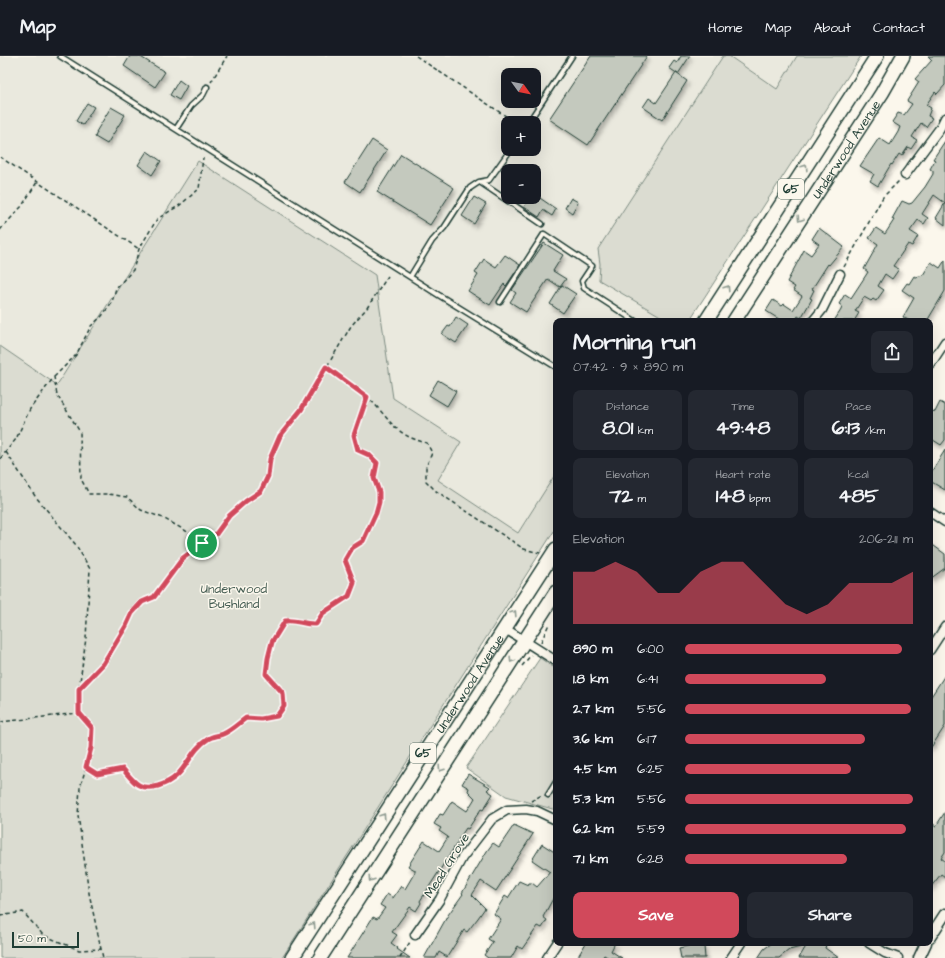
<!DOCTYPE html>
<html lang="en">
<head>
<meta charset="utf-8">
<style>
	:root { --surface:#171b24; --page:#242831; --text:#f1f3f6; --muted:#9ea1a6; --line:#363941; --accent:#d1495b }
	body { margin:0; font-family:"Architects Daughter",sans-serif; background:var(--page); color:var(--text); height:100vh; display:flex; flex-direction:column; font-size:15px; white-space:nowrap }
	* { box-sizing:border-box; margin:0 }
	p { font-size:13px; color:var(--muted) }
	.icon { flex:none; width:22px; height:22px; fill:none; stroke:currentColor; stroke-width:2; stroke-linecap:round; stroke-linejoin:round }
	.map { position:relative; flex:1; overflow:hidden }
	.drawer { position:absolute; left:553px; top:262px; width:380px; height:628px; display:flex; flex-direction:column; background:var(--surface); border-radius:8px; box-shadow:0 4px 16px #0002 }
	.drawer>* { flex:none }
	.needle { width:26px; rotate:123deg }
	.buttons { position:absolute; left:501px; top:12px; display:grid; gap:8px }
	.buttons a { display:grid; place-items:center; width:40px; height:40px; border-radius:8px; background:var(--surface); box-shadow:0 4px 16px #0002; font-size:20px }
	.scale { position:absolute; left:12px; bottom:10px; width:67px; box-sizing:border-box; padding-left:4px; border:2px solid #1f3d34; border-top:0; font-size:11px; line-height:14px; white-space:nowrap; color:#1f3d34; -webkit-text-stroke:3px #fbf7ec; paint-order:stroke }
	.pin { position:absolute; display:grid; place-items:center; width:34px; height:34px; color:#fff; margin:-17px; border:2px solid #fff; border-radius:50%; box-shadow:0 1px 4px #0007 }
	.round { display:grid; place-items:center; flex:none; width:42px; height:42px; border-radius:8px; background:var(--page) }
	.head { display:flex; align-items:center; justify-content:space-between; height:68px; padding:0 20px }
	h1 { font-size:22px; font-weight:800; line-height:30px }
	.metrics { display:grid; grid-template-columns:repeat(3,1fr); gap:6px; height:68px; padding:4px 20px }
	.metrics div { display:grid; align-content:center; border-radius:8px; background:var(--page); text-align:center }
	.metrics b { font-size:20px; font-weight:800 }
	.metrics small { font-size:11px; font-weight:400 }
	.metrics p { font-size:11px }
	.chart { height:112px; padding:8px 20px }
	.chart p { display:flex; justify-content:space-between }
	.chart svg { width:100%; height:72px; margin-top:4px; fill:var(--accent); opacity:.7 }
	.action { display:flex; gap:8px; margin-top:auto; padding:8px 20px }
	.action a { flex:1; height:46px; border-radius:8px; background:var(--accent); color:#fff; font-size:16px; font-weight:800; line-height:46px; text-align:center }
	.action a+a { background:var(--page); color:var(--text) }
	ul { padding:0 20px; list-style:none; font-size:13px }
	li { display:grid; grid-template-columns:64px 48px 1fr; align-items:center; height:30px }
	li i { height:10px; border-radius:5px; background:var(--accent) }
	header { display:flex; align-items:center; gap:24px; box-sizing:border-box; height:56px; padding:0 20px; background:var(--surface); border-bottom:1px solid var(--line) }
	header strong { font-size:19px }
	nav { display:flex; gap:22px; margin-inline-start:auto; font-size:14px }
	.map>svg:first-child { display:block }
</style>
</head>
<body>
<header>
<strong>Map</strong>
<nav><a>Home</a><a>Map</a><a>About</a><a>Contact</a></nav>
</header>
<div class="map">
<svg width="945" height="902" viewBox="0 0 945 902">
	<defs>
		<filter id="shadow"><feDropShadow dx="2" dy="3.5" stdDeviation="2" flood-color="#0004"/></filter>
	</defs>
	<rect width="100%" height="100%" fill="#fbf7ec"/>
	<filter id="ink" filterUnits="userSpaceOnUse"><feTurbulence type="fractalNoise" baseFrequency=".025" numOctaves="2"/><feDisplacementMap in="SourceGraphic" scale="8" xChannelSelector="R" yChannelSelector="G"/><feConvolveMatrix kernelMatrix="1 2 1 2 8 2 1 2 1" color-interpolation-filters="sRGB"/></filter>
	<g filter="url(#ink)">
		<!-- built -->
		<path fill="#eae9de" fill-rule="evenodd" d="M0 0H861L689 265H556V472L282 902H0ZM508 19H534V45H508ZM508 67H534V93H508ZM508 115H534V141H508Z"/>
		<!-- green -->
		<path fill="#dbdcd1" stroke="#7d8c82" d="M723 0H729L777 33 797 0H861L689 265H669L599 224 600 208 598 193Z
			M198 105 375 219 393 342 461 386 438 424 518 477 556 417V472L282 902H0V290L57 329Z
			M540 602 556 613V754L506 740 466 712Z"/>
		<!-- building -->
		<path fill="#c4c9be" stroke="#1f3d34" filter="url(#shadow)" d="M130 0H139L165 16 155 31 124 10Z
			M591 0H647L588 89 549 63Z
			M681 0H690L678 18 669 12 674 5 677 7Z
			M928 0H945V29L937 38 935 36 926 49 931 52 928 60 932 62 926 71 921 67 912 81 917 84 911 93 908 91 902 100 899 98 892 109 891 108 878 130 870 125 874 118 860 110 879 82 890 89 898 76 900 71 892 66 898 57 904 59 912 48 907 45 919 26 915 23 932 4Z
			M676 17 687 25 662 64 643 51 649 42 656 47Z
			M179 24 187 30 179 44 170 39Z
			M87 47 94 51 83 69 76 65Z
			M111 51 125 59 107 88 95 81 97 76H96Z
			M372 84 387 94 360 136 345 126Z
			M945 85V147L934 139 922 158 928 162 924 168 918 164 910 175 918 180 912 190 908 188 893 210 899 213 892 223 885 218 878 230 884 234 876 245 873 243 871 245 864 241 855 255 859 257 854 265H834L841 254 842 250 839 248 845 238 851 242 868 216 864 213 878 188 869 182 876 172 885 178 894 164 892 163 902 145 909 148 912 147 925 131 933 118V115L930 113 935 104 933 103Z
			M147 95 161 105 152 119 138 109Z
			M401 98 454 132 430 169 377 136Z
			M534 138 556 153 552 160 543 154 539 161 524 151 530 141H534Z
			M474 141 486 148 474 168 462 160Z
			M571 142 578 146 572 157 565 152Z
			M945 147V169L936 162Z
			M819 172 844 191 829 209 828 208 812 233 814 234 810 242 812 243 801 262 798 260 795 265H782L766 255 773 244 782 250 784 248 793 254 802 240 793 234 795 231 787 226 804 194 811 199 819 188 812 183Z
			M544 187 563 199 553 215 566 223 560 231 548 223 526 256 510 246 516 237 512 234Z
			M505 199 520 209 506 230 504 228 490 249 468 235 478 219 475 217 484 203 496 211Z
			M945 204V235L927 265H910L903 261 914 242 902 234 907 227 909 228 914 220 916 221 923 219 931 206 940 212Z
			M562 229 576 238 563 257 550 248Z
			M456 261 468 269 456 287 442 278 448 270 450 271Z
			M438 324 456 335 447 350 429 339Z
			M940 346 945 349V384L941 389 930 382V354L935 356Z
			M945 394V434L930 425V418Z
			M930 487 945 498V512L930 523Z
			M945 619V670L930 693V642Z
			M468 718 490 731 487 734 493 738 483 754 481 753 468 773 466 772 458 784H459L420 845 421 847 416 855 410 851 392 876 397 879 391 887 398 892 397 893 410 902H347L373 861 377 863 385 852 380 849 387 838 393 842 401 830 405 833 415 816V814L408 810 424 785 439 795 448 781 439 775 441 772 434 768 440 758 443 759 452 745 467 755 475 742 468 735 469 732 462 728Z
			M945 756V796L941 802 945 805V821L941 818 930 832V766L936 770Z
			M514 769 533 778 496 835 481 825 472 839 485 852 478 862 467 876 464 874 447 901 439 896 436 902H424L448 859 463 838 462 837 487 795 493 787 499 791Z
			M542 788 556 797V837L543 861 547 864 542 872 538 870 522 893 518 890 511 902H488L484 899 493 886 488 883 501 863 494 858 505 840 508 842 519 825 528 829 529 827H532L537 831 550 816 532 804Z
			M586 887H615L611 895 622 902H609L604 899 602 902H577Z
			M700 887V891L704 890 705 902H681L679 892Z
			M772 887H805V890L789 894 779 902H758L764 893Z
			M808 887 816 889 817 887H822L826 889 825 892 839 902H799Z"/>
		<g fill="none" stroke-linecap="round" stroke-linejoin="round">
			<defs>
				<path id="service" d="M60 0 437 238 556 311
					M528 67 572 0
					M176 73 191 50 203 39 207 31
					M480 126 542 168
					M410 221 432 185 444 172 470 132 479 126 489 124 511 93
					M500 246 544 178 592 210 582 225 584 232 635 265
					M548 739 556 726"/>
				<path id="minor" d="M905 119 940 72 945 62
					M813 265 822 254 840 218
					M930 309 945 286
					M930 456 945 466
					M504 572 556 605
					M930 594 945 571
					M415 879 440 843 462 802 492 763 507 754 526 753 537 755 556 764
					M869 887 885 897 898 902
					M547 902 557 887
					M731 902 741 887"/>
				<path id="tertiary" d="M930 881 945 858
					M919 902 926 887"/>
				<g id="primary">
					<path d="M706 265 877 0"/>
					<path id="s1" d="M734 265 882 37 903 0"/>
					<path id="s2" d="M292 902 556 493"/>
					<path d="M320 902 556 536"/>
				</g>
			</defs>
			<!-- service casing -->
			<use href="#service" stroke="#1f3d34" stroke-width="7"/>
			<!-- minor casing -->
			<use href="#minor" stroke="#1f3d34" stroke-width="11"/>
			<!-- tertiary casing -->
			<use href="#tertiary" stroke="#1f3d34" stroke-width="13"/>
			<!-- primary casing -->
			<use href="#primary" stroke="#1f3d34" stroke-width="16"/>
			<!-- path -->
			<path stroke="#1f3d34" stroke-width="1.5" stroke-dasharray="4 3" stroke-linecap="butt" d="M416 0 516 67
				M211 26 227 0
				M0 101 139 193
				M0 174 22 150 37 126
				M844 211 883 141 899 125
				M326 311C339 321 354 330 366 340 390 361 392 379 427 387L432 397 426 411V425L436 435 524 493 540 497
				M54 321 76 299 91 270 102 260 112 246 116 232 133 214 139 193 157 163 180 149 199 133 203 102
				M6 396 35 440 76 489 90 513 86 582 79 633
				M0 403 16 383 30 353 54 321 57 339 80 376 81 423 89 438H108L127 441 141 454 163 462 186 475 202 487
				M541 586 549 568
				M522 610 531 599
				M79 657V633L103 607 126 570 132 557 142 546 154 541 183 502 216 478 229 460 246 445 261 435 268 420 270 403 280 380 301 354 351 270 367 252 388 220
				M0 666 79 657 92 672 91 692 86 711 97 718 123 713C134 726 139 735 158 730 188 721 186 697 208 683 212 680 219 680 223 678 231 675 239 667 246 662L261 663 277 660 284 650 283 637 266 618 268 602 272 586 285 565C297 563 303 569 316 568L323 557 349 540 354 527 345 504 352 493 363 485 376 457 379 446V436L374 422 377 407 369 399 358 394 354 379 367 341
				M86 711 80 732 78 759 89 837 101 893
				M531 745 542 739
				M0 860 23 856 43 879 79 894 101 893 103 902
				M400 902 410 886"/>
			<!-- service -->
			<use href="#service" stroke="#fbf7ec" stroke-width="4"/>
			<!-- minor -->
			<use href="#minor" stroke="#fbf7ec" stroke-width="8"/>
			<!-- tertiary -->
			<use href="#tertiary" stroke="#fbf7ec" stroke-width="10"/>
			<!-- primary -->
			<use href="#primary" stroke="#fbf7ec" stroke-width="13"/>
		</g>
		<!-- one-way arrows -->
		<defs><path id="oneway-chevron" d="M-2-3.5L2.5 0L-2 3.5" fill="none" stroke-width="1.6" stroke-linecap="round" stroke-linejoin="round"/></defs>
		<g stroke="#8d9a90">
			<use href="#oneway-chevron" transform="translate(805 111) rotate(-57)"/>
			<use href="#oneway-chevron" transform="translate(800 163) rotate(123)"/>
			<use href="#oneway-chevron" transform="translate(727 232) rotate(-57)"/>
			<use href="#oneway-chevron" transform="translate(514 557) rotate(-57)"/>
			<use href="#oneway-chevron" transform="translate(512 604) rotate(123)"/>
			<use href="#oneway-chevron" transform="translate(441 713) rotate(123)"/>
			<use href="#oneway-chevron" transform="translate(383 760) rotate(-57)"/>
			<use href="#oneway-chevron" transform="translate(371 823) rotate(123)"/>
			<use href="#oneway-chevron" transform="translate(313 869) rotate(-57)"/>
		</g>
	</g>
	<g fill="none" stroke-linecap="round" stroke-linejoin="round" filter="url(#ink)">
		<defs>
			<path id="route" d="M326 311 367 341 354 379 358 394 369 399 377 407 374 422 379 436V446L376 457 363 485 352 492 345 504 354 527 349 540 323 557 316 568C303 569 297 563 285 565L272 586 268 602 266 618 283 637 284 650 277 660 261 663 246 662C239 667 231 675 223 678 218 680 212 680 208 683 186 697 188 721 158 730 139 735 134 726 123 713L97 718 86 711 91 692 92 672 79 657V633L103 608 126 570 132 557 142 546 154 541 183 502 216 478 229 460 246 445 261 435 268 420 270 403 280 380 301 354Z"/>
		</defs>
		<!-- route casing -->
		<use href="#route" stroke="#fff" stroke-width="8"/>
		<!-- route -->
		<use href="#route" stroke="#d1495b" stroke-width="5"/>
	</g>
	<g text-anchor="middle" stroke-width="3" stroke-linejoin="round" paint-order="stroke">
		<!-- shield labels -->
		<g fill="#fbf7ec" stroke="#61756b" stroke-width="1">
			<rect x="778" y="123" width="26" height="20" rx="3"/>
			<rect x="410" y="687" width="26" height="20" rx="3"/>
		</g>
		<g font-size="12" font-weight="bold" fill="#1f3d34">
			<text x="791" y="137">65</text>
			<text x="423" y="701">65</text>
		</g>
		<!-- street labels -->
		<g font-size="13" fill="#1f3d34" stroke="#fbf7ec">
			<text dy="5" stroke="none"><textPath href="#s1" startOffset="205">Underwood Avenue</textPath></text>
			<text dy="5" stroke="none"><textPath href="#s2" startOffset="327">Underwood Avenue</textPath></text>
			<text transform="translate(446 809) rotate(-58)" y="5">Mead Grove</text>
		</g>
		<!-- park labels -->
		<g font-size="13" fill="#455d53" stroke="#fbf7ec">
			<text x="234" y="537">Underwood<tspan x="234" dy="15">Bushland</tspan></text>
		</g>
	</g>
</svg>
<div class="buttons">
<a><svg class="needle" viewBox="-14 -14 28 28"><path d="M0-13l5 13h-10z" fill="#e53935"/><path d="M0 13l5-13h-10z" fill="#9ea1a6"/></svg></a>
<a>+</a>
<a>−</a>
</div>
<div class="scale">50 m</div>
<div class="pin" style="left:202px;top:487px;background:#1e9e55"><svg class="icon" aria-label="arrive" viewBox="0 0 24 24"><path d="M6 21V4h12l-3 4 3 4H6"/></svg></div>
<section class="drawer">
<div class="head"><div><h1>Morning run</h1><p>07:42 · 9 × 890 m</p></div><a class="round"><svg class="icon" aria-label="share" viewBox="0 0 24 24"><path d="M12 15V3M7 8l5-5 5 5M5 13v7h14v-7"/></svg></a></div>
<div class="metrics">
<div><p>Distance</p><b>8.01<small> km</small></b></div>
<div><p>Time</p><b>49:48</b></div>
<div><p>Pace</p><b>6:13<small> /km</small></b></div>
</div>
<div class="metrics">
<div><p>Elevation</p><b>72<small> m</small></b></div>
<div><p>Heart rate</p><b>148<small> bpm</small></b></div>
<div><p>kcal</p><b>485</b></div>
</div>
<div class="chart"><p><span>Elevation</span>206–211 m</p>
<svg viewBox="0 0 160 44" preserveAspectRatio="none"><path d="M0 44V12L10 12L20 6L30 12L40 25L50 25L60 12L70 6L80 6L90 19L100 32L110 38L120 32L130 19L140 19L150 19L160 12V44z"/></svg>
</div>
<ul>
<li><b>890 m</b>6:00<i style="width:95%"></i></li>
<li><b>1.8 km</b>6:41<i style="width:62%"></i></li>
<li><b>2.7 km</b>5:56<i style="width:99%"></i></li>
<li><b>3.6 km</b>6:17<i style="width:79%"></i></li>
<li><b>4.5 km</b>6:25<i style="width:73%"></i></li>
<li><b>5.3 km</b>5:56<i style="width:100%"></i></li>
<li><b>6.2 km</b>5:59<i style="width:97%"></i></li>
<li><b>7.1 km</b>6:28<i style="width:71%"></i></li>
</ul>
<div class="action"><a>Save</a><a>Share</a></div>
</section>
</div>
</body>
</html>
